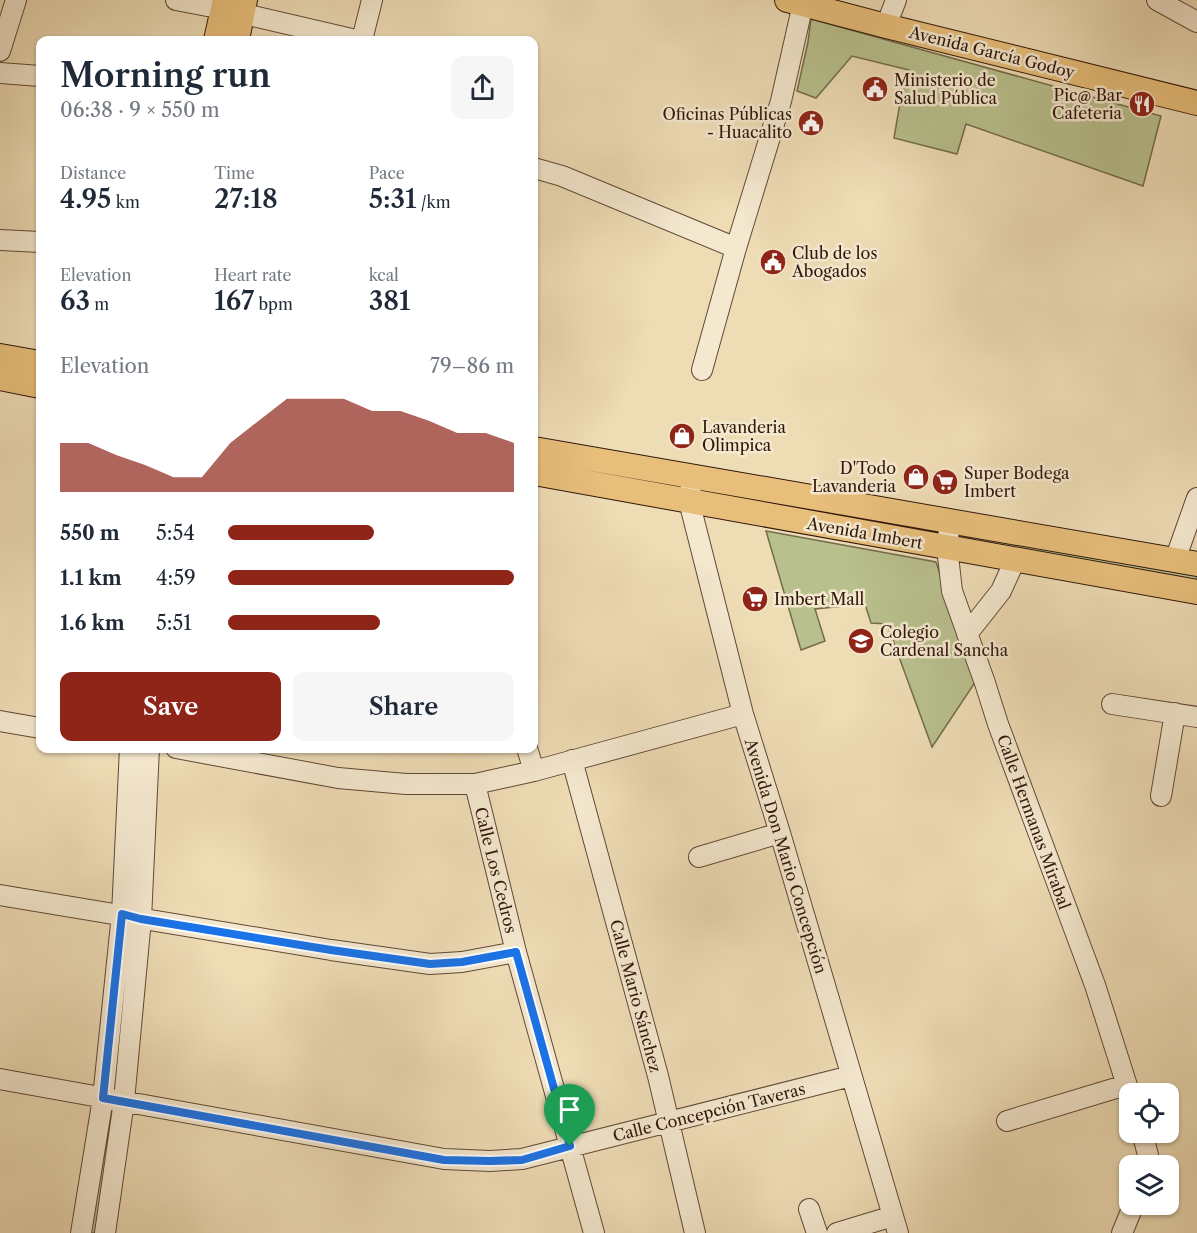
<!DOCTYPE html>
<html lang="en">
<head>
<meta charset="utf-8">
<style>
	:root { --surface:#fff; --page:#f6f6f7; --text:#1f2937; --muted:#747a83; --accent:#8f2418 }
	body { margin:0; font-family:"Libre Caslon Text",serif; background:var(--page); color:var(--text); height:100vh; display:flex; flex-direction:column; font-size:22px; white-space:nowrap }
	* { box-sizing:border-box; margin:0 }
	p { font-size:20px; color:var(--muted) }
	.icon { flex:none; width:33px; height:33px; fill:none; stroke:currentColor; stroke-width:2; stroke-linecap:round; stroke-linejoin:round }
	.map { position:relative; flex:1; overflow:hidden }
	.side { position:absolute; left:36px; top:36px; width:502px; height:717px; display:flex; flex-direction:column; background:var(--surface); border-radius:12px; box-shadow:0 2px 4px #0004 }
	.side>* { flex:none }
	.tools { position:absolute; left:1119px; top:1083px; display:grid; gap:12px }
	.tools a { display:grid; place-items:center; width:60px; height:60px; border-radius:12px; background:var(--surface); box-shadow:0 2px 4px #0004; font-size:30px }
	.pin { position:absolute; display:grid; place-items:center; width:51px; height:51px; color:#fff; margin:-62px -26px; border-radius:50% 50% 50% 0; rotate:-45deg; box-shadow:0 0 6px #0007 }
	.pin .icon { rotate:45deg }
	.round { display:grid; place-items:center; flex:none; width:63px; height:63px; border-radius:12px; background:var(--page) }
	.overview { display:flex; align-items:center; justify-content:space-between; height:102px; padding:0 24px }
	h1 { font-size:33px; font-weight:600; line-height:45px }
	.stats { display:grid; grid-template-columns:repeat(3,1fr); gap:9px; height:102px; padding:6px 24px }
	.stats div { display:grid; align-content:center }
	.stats b { font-size:26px; font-weight:600 }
	.stats small { font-size:16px; font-weight:400 }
	.stats p { font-size:16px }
	.chart { height:168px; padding:12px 24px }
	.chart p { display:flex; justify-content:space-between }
	.chart svg { width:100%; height:108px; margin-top:6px; fill:var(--accent); opacity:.7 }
	.action { display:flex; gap:12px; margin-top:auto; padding:12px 24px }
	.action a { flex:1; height:69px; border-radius:12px; background:var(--accent); color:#fff; font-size:24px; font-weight:600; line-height:69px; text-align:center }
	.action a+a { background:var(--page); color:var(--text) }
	ul { padding:0 24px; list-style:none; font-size:20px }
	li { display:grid; grid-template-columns:96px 72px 1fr; align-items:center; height:45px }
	li i { height:15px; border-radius:8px; background:var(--accent) }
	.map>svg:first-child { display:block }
</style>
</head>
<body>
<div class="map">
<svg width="1197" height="1233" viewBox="0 0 1197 1233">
	<rect width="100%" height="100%" fill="#eedcb5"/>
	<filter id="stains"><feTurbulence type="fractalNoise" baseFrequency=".00333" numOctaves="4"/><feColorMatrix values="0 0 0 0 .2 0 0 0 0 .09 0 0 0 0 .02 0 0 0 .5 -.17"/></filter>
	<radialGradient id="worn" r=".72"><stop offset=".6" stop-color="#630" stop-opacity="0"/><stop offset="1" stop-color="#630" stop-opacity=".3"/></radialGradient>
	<!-- green -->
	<path fill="#b8c08d" stroke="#746c4c" stroke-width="1.5" d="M811 19 1161 116 1143 186 966 124 957 154 894 138 900 103 909 70 852 56 816 98 797 91 808 42Z
		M954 530 1197 571V587L954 542Z
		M766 531 936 562 976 681 932 747 887 624 871 623 865 604 815 609 825 641 801 650Z
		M108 1107H118L98 1233H85Z"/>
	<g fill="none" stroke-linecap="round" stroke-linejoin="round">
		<defs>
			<path id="minor" d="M176 0 223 9 356 40
				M1157 0 1197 22
				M886 26 896 0
				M362 40 372 0
				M0 51 16 0
				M0 73 40 76
				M534 168 562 176 736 248
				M0 240 40 242
				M702 370 736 248 781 101 803 4
				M692 477 689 501 743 714 780 833 898 1233
				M950 522 947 547 952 591 985 683 998 724 1095 985 1130 1095
				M1175 560 1197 498
				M967 634 1001 591 1015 560
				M1112 704 1197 717
				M0 721 40 728
				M176 748 338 778 406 784H475L534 771 743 714
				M527 748 534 771
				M572 760 658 1076 695 1233
				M475 784 516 952 594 1233
				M1161 796 1175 713
				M699 857 780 833
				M0 895 331 950 430 964 462 962 516 952
				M0 1079 444 1159 490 1161 522 1159 851 1076
				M1007 1121 1126 1085
				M1142 1132 1148 1155 1146 1166
				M809 1209 817 1233
				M81 1233 103 1098 122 914 130 748
				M105 1233 124 1101 141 919 149 748
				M837 1233 893 1216
				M1122 1233 1134 1204"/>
			<path id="major" d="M787 0 886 26 1197 103
				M216 40 225 0
				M237 40 245 0
				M0 356 40 363
				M0 378 40 386
				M534 449 1197 564
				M534 473 1197 592"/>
		</defs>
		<!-- minor casing -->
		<use href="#minor" stroke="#604836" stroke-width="22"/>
		<!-- major casing -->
		<use href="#major" stroke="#31170b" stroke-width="26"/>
		<!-- minor -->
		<use href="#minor" stroke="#f4e8cf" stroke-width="20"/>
		<!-- major -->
		<use href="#major" stroke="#e7be7a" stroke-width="24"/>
	</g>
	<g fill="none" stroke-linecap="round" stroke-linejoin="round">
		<defs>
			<path id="route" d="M122 914 141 919 331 950 430 964 462 962 516 952 570 1146 522 1160 490 1161 444 1160 103 1098Z"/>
		</defs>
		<!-- route casing -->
		<use href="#route" stroke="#fff" stroke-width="12"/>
		<!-- route -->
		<use href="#route" stroke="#1a73e8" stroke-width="8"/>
	</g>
	<!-- icons -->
	<defs>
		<symbol id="civic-disc" viewBox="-11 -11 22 22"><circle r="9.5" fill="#8f2418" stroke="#f4e8cf"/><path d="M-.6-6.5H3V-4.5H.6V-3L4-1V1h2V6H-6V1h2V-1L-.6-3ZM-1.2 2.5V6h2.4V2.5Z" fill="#fff"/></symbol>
		<symbol id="restaurant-disc" viewBox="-11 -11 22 22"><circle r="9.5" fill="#8f2418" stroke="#f4e8cf"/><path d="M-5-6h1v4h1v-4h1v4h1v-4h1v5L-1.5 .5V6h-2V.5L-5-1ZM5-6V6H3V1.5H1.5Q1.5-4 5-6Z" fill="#fff"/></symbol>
		<symbol id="shop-disc" viewBox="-11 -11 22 22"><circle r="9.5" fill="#8f2418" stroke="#f4e8cf"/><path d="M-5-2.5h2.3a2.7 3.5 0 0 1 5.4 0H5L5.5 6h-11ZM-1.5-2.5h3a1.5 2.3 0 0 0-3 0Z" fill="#fff"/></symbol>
		<symbol id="supermarket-disc" viewBox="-11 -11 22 22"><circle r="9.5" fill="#8f2418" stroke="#f4e8cf"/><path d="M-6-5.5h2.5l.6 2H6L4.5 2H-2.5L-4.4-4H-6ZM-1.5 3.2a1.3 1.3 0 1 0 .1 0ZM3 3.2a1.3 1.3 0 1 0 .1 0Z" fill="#fff"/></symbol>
		<symbol id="school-disc" viewBox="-11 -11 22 22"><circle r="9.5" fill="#8f2418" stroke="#f4e8cf"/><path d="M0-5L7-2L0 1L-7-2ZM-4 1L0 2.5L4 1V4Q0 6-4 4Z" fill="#fff"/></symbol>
	</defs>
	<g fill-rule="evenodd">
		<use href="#civic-disc" x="860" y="74" width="30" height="30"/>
		<use href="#restaurant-disc" x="1127" y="89" width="30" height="30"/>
		<use href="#civic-disc" x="796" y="108" width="30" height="30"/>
		<use href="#civic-disc" x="758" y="247" width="30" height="30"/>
		<use href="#shop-disc" x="667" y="421" width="30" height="30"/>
		<use href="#shop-disc" x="901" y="462" width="30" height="30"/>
		<use href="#supermarket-disc" x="930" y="467" width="30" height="30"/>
		<use href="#supermarket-disc" x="740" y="584" width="30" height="30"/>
		<use href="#school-disc" x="846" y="626" width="30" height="30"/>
	</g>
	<g text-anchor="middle" stroke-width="5" stroke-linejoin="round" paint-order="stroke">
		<!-- street labels -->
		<g font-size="16" fill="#31170b" stroke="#f4e8cf">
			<text transform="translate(992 52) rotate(14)" y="6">Avenida García Godoy</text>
			<text transform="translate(865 533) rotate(10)" y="6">Avenida Imbert</text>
			<text transform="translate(1034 822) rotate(70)" y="6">Calle Hermanas Mirabal</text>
			<text transform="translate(786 856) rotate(73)" y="6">Avenida Don Mario Concepción</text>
			<text transform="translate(496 870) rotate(76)" y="6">Calle Los Cedros</text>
			<text transform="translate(636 996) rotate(75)" y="6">Calle Mario Sánchez</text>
			<text transform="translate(709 1112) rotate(-14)" y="6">Calle Concepción Taveras</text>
		</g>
		<!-- poi labels -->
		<g font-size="16" fill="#31170b" stroke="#f4e8cf" text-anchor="start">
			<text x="894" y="86">Ministerio de<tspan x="894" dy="18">Salud Pública</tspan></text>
			<text x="1122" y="101" text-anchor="end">Pic@ Bar<tspan x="1122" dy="18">Cafeteria</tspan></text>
			<text x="792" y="120" text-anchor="end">Oficinas Públicas<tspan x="792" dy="18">- Huacalito</tspan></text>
			<text x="792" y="259">Club de los<tspan x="792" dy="18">Abogados</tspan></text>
			<text x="702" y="433">Lavanderia<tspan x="702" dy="18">Olimpica</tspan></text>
			<text x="896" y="474" text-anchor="end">D'Todo<tspan x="896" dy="18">Lavanderia</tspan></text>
			<text x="964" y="479">Super Bodega<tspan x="964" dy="18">Imbert</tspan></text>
			<text x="774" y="605">Imbert Mall</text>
			<text x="880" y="638">Colegio<tspan x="880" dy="18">Cardenal Sancha</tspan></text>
		</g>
	</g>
	<rect width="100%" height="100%" filter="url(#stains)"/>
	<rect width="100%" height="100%" fill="url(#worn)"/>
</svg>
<div class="tools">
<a><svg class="icon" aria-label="locate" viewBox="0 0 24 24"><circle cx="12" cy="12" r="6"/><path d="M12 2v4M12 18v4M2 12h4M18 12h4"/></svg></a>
<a><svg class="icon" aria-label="layers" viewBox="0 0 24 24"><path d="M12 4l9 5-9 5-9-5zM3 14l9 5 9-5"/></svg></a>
</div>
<div class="pin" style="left:570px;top:1146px;background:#1e9e55"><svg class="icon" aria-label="arrive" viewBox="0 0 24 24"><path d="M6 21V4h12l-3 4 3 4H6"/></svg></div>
<section class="side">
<div class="overview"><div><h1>Morning run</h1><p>06:38 · 9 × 550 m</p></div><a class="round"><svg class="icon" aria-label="share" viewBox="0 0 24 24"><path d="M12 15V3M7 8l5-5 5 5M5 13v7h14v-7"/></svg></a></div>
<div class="stats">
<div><p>Distance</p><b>4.95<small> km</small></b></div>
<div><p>Time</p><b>27:18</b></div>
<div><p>Pace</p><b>5:31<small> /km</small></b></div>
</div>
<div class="stats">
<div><p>Elevation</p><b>63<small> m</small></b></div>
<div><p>Heart rate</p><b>167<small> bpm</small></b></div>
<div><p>kcal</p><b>381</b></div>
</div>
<div class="chart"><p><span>Elevation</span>79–86 m</p>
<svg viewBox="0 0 160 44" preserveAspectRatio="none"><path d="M0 44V24L10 24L20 29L30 33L40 38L50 38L60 24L70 15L80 6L90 6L100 6L110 11L120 11L130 15L140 20L150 20L160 24V44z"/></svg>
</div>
<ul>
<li><b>550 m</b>5:54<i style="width:51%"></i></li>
<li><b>1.1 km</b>4:59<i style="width:100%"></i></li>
<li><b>1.6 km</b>5:51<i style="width:53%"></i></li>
</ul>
<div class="action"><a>Save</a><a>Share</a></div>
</section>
</div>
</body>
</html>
